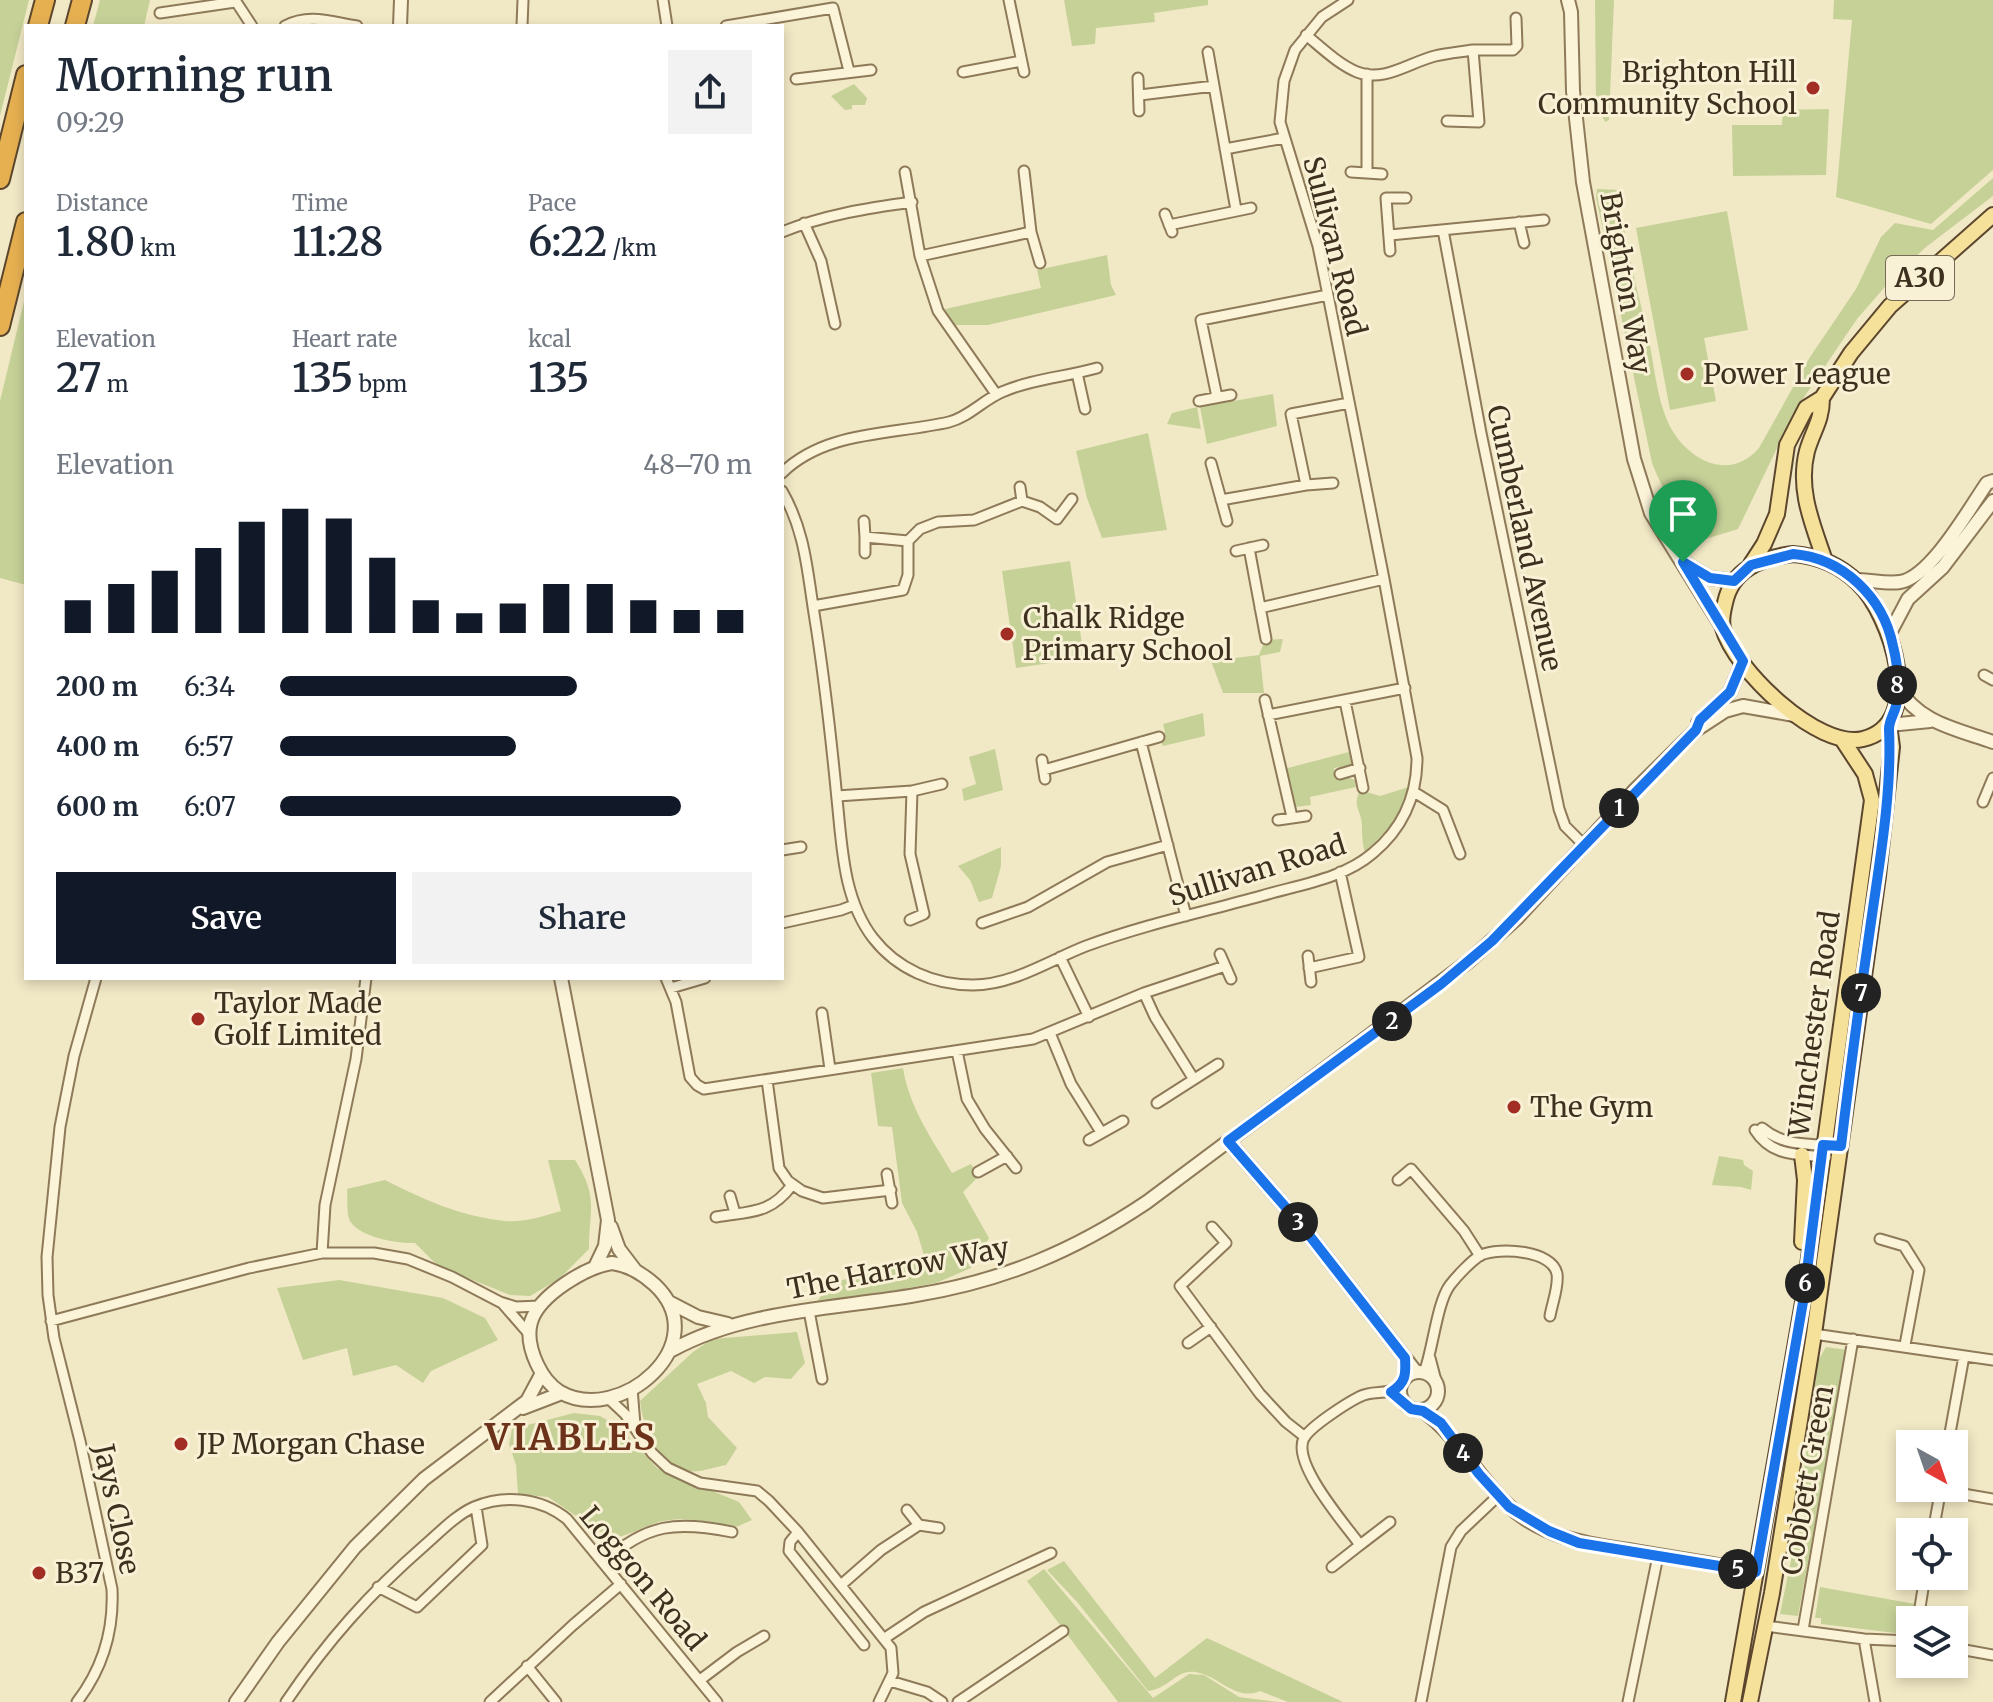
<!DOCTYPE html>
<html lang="en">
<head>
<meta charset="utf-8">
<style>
	:root { --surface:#fff; --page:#f2f2f3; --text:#1f2937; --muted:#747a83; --accent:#111827 }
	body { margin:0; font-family:Merriweather,serif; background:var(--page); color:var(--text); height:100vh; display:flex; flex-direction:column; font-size:30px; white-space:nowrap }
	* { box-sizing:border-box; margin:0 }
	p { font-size:26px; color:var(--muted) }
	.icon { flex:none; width:44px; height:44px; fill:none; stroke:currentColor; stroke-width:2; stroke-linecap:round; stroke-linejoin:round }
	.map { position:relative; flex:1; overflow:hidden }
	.details { position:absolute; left:24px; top:24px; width:760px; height:956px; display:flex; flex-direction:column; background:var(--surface); border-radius:0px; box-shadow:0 4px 12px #0003 }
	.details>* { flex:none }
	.needle { width:52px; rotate:140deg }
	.fabs { position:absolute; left:1896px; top:1430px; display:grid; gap:16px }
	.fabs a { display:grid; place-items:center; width:72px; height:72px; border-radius:0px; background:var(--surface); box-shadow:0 4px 12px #0003; font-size:40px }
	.pin { position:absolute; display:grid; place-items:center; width:68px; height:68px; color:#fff; margin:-82px -34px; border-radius:50% 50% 50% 0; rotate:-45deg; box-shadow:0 0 8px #0007 }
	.pin .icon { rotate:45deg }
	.km { position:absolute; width:40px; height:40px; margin:-20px; border-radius:50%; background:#222; color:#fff; font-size:22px; line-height:40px; text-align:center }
	.round { display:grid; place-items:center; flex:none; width:84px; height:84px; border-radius:0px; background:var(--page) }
	.headline { display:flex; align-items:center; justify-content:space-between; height:136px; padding:0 32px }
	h1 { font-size:44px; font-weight:600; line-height:60px }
	.stats { display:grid; grid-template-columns:repeat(3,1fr); gap:12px; height:136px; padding:8px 32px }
	.stats div { display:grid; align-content:center }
	.stats b { font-size:40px; font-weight:600 }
	.stats small { font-size:22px; font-weight:400 }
	.stats p { font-size:22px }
	.chart { height:224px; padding:16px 32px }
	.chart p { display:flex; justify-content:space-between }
	.chart svg { width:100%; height:144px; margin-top:8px; stroke:var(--accent); stroke-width:6 }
	.button { display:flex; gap:16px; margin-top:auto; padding:16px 32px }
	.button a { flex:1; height:92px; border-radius:0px; background:var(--accent); color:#fff; font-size:32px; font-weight:600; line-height:92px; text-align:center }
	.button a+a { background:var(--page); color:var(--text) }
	ul { padding:0 32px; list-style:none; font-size:26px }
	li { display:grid; grid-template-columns:128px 96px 1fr; align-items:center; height:60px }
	li i { height:20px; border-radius:10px; background:var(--accent) }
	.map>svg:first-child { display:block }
</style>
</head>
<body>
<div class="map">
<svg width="1993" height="1702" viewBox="0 0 1993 1702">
	<rect width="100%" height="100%" fill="#f1e8c5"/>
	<!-- green -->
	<path fill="#c6d198" d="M0 0H29L0 116Z
		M100 0H150L144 26H93Z
		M1064 0H1208V5L1154 13 1155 22 1096 28 1095 44 1072 46Z
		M1595 0H1614L1609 120 1605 122 1596 104Z
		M1834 0H1993V170L1931 224 1836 197 1852 20 1833 19Z
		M854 84 867 98 865 105H852V109L845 110 831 96Z
		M1829 109 1826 175 1733 176 1732 125H1782L1783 110Z
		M1993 178V196L1926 247 1890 281 1857 319 1796 409 1738 529 1699 541C1679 517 1663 492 1652 463L1596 197 1597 189 1620 190C1623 240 1637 287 1648 336 1654 363 1656 394 1667 420 1683 458 1728 484 1759 448L1810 357 1856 289 1881 237 1895 223 1933 230Z
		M1727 211 1748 330 1704 338 1716 401 1670 410 1636 228Z
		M1107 255 1111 285 1116 295 988 325H954L945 309 1041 288 1037 270Z
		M26 293V585L0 578V401Z
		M1273 394 1277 426 1207 444 1200 407Z
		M1197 407 1201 429 1167 424 1172 413Z
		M1148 433 1167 530 1102 538 1087 498 1076 451Z
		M1070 561 1084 658 1016 668 1002 571Z
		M1283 639 1280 652 1260 656 1264 693H1223L1211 661 1259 655 1265 640Z
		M1203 713 1205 736 1163 746 1159 737 1165 732 1163 724Z
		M995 749 1003 790 964 801 962 789 976 784 969 757Z
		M1349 752 1352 765 1334 768 1336 777 1344 776 1355 780 1356 787 1310 797 1311 805 1295 807 1291 804 1284 769Z
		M1409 787 1395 822 1365 852C1362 842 1362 835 1362 825 1361 809 1352 808 1360 790L1380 796Z
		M1001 847V866L992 898 979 902 970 880 958 866Z
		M903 1068C909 1107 932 1139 952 1173L971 1164 979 1176 963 1192 989 1238 971 1268 936 1283 814 1305 831 1283 925 1259 917 1232 902 1203 892 1127 878 1126 871 1073Z
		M1719 1156 1743 1160 1744 1165 1753 1171 1751 1190 1741 1187 1712 1185Z
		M548 1160H575C599 1198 589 1208 589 1249L559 1279 530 1296 510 1295 438 1266 415 1243C398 1244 359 1237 350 1221 346 1213 348 1199 347 1189L385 1180C422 1199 462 1217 505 1221 524 1223 543 1216 561 1211Z
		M339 1280 443 1298 485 1318 498 1340 431 1371 423 1383 396 1365 353 1376 347 1348 303 1360 277 1288Z
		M797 1332 805 1363 791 1379 765 1377 754 1383 731 1371 697 1384 706 1403 708 1417 737 1448 726 1465C714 1467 700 1473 688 1471 658 1466 643 1427 640 1401L693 1352 712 1339Z
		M1826 1347 1847 1350 1798 1616 1780 1614 1794 1545 1804 1520 1807 1503 1804 1470 1818 1361Z
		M574 1413 600 1416 619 1427 657 1468 739 1502 752 1520 734 1528C713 1522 686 1516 664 1521 646 1524 630 1536 610 1539L548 1497 518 1494 516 1465 509 1444 512 1429Z
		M1064 1561 1155 1678 1207 1638 1343 1702H1288L1260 1691C1235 1702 1219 1675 1195 1672 1177 1669 1168 1689 1148 1691L1078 1603 1047 1570Z
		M1044 1569 1153 1698 1189 1674 1204 1675 1239 1697 1279 1702H1118L1027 1581Z
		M1820 1587 1915 1604 1910 1626H1906L1904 1634 1821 1624V1618H1815Z"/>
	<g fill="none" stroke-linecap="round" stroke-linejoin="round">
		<defs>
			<path id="minor" d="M235 0 252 26
				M663 0 667 26
				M1009 0 1024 72
				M160 13 235 2
				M285 26C309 13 331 22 357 26
				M522 26 523 0
				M726 26 833 8 849 71
				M1306 35C1322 48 1338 64 1357 72 1384 83 1410 62 1435 56 1447 53 1460 52 1473 50L1479 122 1447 121
				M1473 50H1513L1517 46 1516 18
				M1208 52 1236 210
				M963 72 1021 61
				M1367 74V173
				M1138 78 1139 111
				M796 79 871 70
				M1140 95 1214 86
				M1225 149 1284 138
				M905 172 920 256 938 311 996 394
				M1351 172 1382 174
				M1165 214 1172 232
				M1519 222 1524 243
				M804 223 821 261 835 324
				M1169 225 1251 208
				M1443 230 1481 433 1559 809 1565 826 1584 845
				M782 232C824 215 868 208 912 202
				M1031 232 1040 263
				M1390 235 1544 220
				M1390 251 1386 198H1406
				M920 256 1031 232 1024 171
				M1077 373 1085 409
				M1217 397 1201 320 1328 295
				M1199 401 1231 395
				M1211 463 1227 521
				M782 473C826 430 893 435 949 422 969 417 983 400 1002 392 1032 379 1065 377 1097 368
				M1306 485 1333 483
				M1020 487 1022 501
				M782 491C805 531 807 569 814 613 824 675 831 737 837 799 842 846 843 899 873 938 897 969 934 985 973 985 1013 985 1050 960 1086 946 1143 925 1203 912 1261 896 1298 885 1343 879 1373 853 1403 828 1417 796 1417 758L1384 579 1328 295 1318 246 1280 122 1284 81 1295 50 1322 17 1348 0
				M1221 500 1306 485 1291 414 1349 403
				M864 521 865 537
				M1249 548 1266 639
				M1236 551 1263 545
				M865 553V537L908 541
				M813 606 903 590 908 575V541L920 529 938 522 974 520 1022 501 1040 507 1057 519 1072 499
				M1260 608 1384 579
				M1984 675 1993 680
				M1265 700 1292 817
				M1345 701 1363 788
				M1268 715 1405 688
				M1141 742 1186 916
				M1042 760 1045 779
				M1044 770 1159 737
				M1340 774 1360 768
				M912 791 942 784
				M1414 792 1443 810 1460 854
				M837 796 912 791 910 854 924 914 910 920
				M1983 802 1993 778
				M1278 820 1306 816
				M782 850 801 847
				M782 923 841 910 854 905
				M982 923 1028 907 1107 862 1168 845
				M1220 954 1231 979
				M1308 956 1311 982
				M1060 957 1089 1017
				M1309 968 1359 957 1340 872
				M666 978 676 1002 690 1077 697 1085 704 1089 1033 1039 1144 993 1225 966
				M671 988 705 978
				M1144 993 1155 1017 1193 1078
				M822 1013 830 1069
				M1050 1033 1071 1084 1101 1132
				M957 1051 967 1099 985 1129 1016 1168
				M767 1080 779 1168 788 1181 802 1191 823 1198 891 1190
				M1157 1103 1218 1064
				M1762 1128C1784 1147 1813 1144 1841 1146
				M1755 1130C1772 1157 1797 1154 1826 1157
				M1089 1140 1123 1121
				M978 1172 1007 1156
				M887 1174 892 1203
				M1398 1180 1411 1169 1464 1231 1480 1256
				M730 1196 735 1213
				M716 1217C749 1211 770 1215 792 1185
				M1212 1227 1226 1243 1180 1286 1260 1394 1286 1422 1305 1437
				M1880 1239 1904 1246 1919 1270 1905 1345
				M322 1253 325 1205 356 1059 366 978
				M503 1304 530 1335
				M809 1311 822 1379
				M51 1321 249 1268 322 1253H374L408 1259 452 1277 500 1302 516 1307 540 1306
				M1814 1334 1993 1360
				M1188 1343 1211 1327
				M1430 1358 1436 1381
				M1424 1373C1433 1349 1437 1302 1450 1285 1457 1276 1472 1260 1481 1255 1499 1247 1553 1250 1557 1274 1559 1286 1552 1304 1550 1316
				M632 1388 635 1425
				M607 1397 625 1414 652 1453 668 1468 700 1483 757 1491 769 1501 798 1532 891 1648 893 1673 879 1702
				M1948 1444 1964 1356
				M1940 1490 1993 1499
				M907 1510 919 1525 939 1528
				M798 1532 790 1542 789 1551 864 1645
				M1933 1532 1941 1488
				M1360 1545 1390 1522
				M604 1562C647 1523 677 1521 732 1532
				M1332 1567 1360 1545C1345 1524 1291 1463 1304 1438 1311 1426 1347 1403 1359 1397 1373 1389 1386 1396 1400 1387
				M841 1585 881 1550 919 1525
				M378 1587 417 1607 482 1545 476 1507
				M1918 1620 1925 1576
				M1766 1626 1864 1639 1910 1641
				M1803 1630 1853 1339
				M885 1638 924 1612 1051 1553
				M1864 1639 1875 1702
				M1954 1648 1993 1655
				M527 1666 556 1702
				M700 1680 737 1652 764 1636
				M890 1681 927 1692 942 1702
				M77 1702C103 1668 114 1631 112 1589L80 1441 54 1338 48 1295 47 1257 60 1127 74 1056 96 978
				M286 1702C327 1641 370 1593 425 1545 440 1532 456 1515 474 1507 505 1494 541 1498 567 1519L717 1702
				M490 1702 573 1625 621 1584
				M958 1702 1063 1631
				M1421 1702 1451 1547 1461 1531 1498 1496
				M1628 1702 1658 1556"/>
			<path id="tertiary" d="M1568 0 1571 12 1573 91 1583 182 1634 459 1651 513 1722 627
				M400 26 401 0
				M1683 562 1710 578 1734 581
				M1856 580C1870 580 1886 584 1900 582 1931 577 1969 509 1987 483L1993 481
				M1890 633 1908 599 1943 567 1993 501
				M1897 686C1918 723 1956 729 1993 742
				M1698 723 1730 692 1743 661
				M1889 725 1930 721
				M561 978 608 1220 605 1246 595 1267
				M1228 1141 1302 1226 1416 1372
				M611 1227 619 1249 635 1270
				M612 1263C628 1265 643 1274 655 1285 717 1344 619 1426 560 1392 549 1385 542 1375 537 1364 531 1351 527 1336 531 1322 539 1295 586 1267 612 1263Z
				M669 1302 698 1317 728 1324
				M672 1350C745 1310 834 1309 916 1295 1003 1281 1074 1251 1147 1202L1469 961 1517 918 1635 790 1696 730 1725 711 1743 706 1794 715
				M1400 1391a19 19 0 1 1 38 0a19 19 0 1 1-38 0Z
				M523 1408 562 1393
				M1423 1411C1458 1436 1477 1477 1509 1506 1544 1539 1590 1544 1634 1551 1675 1558 1716 1564 1756 1572
				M236 1702 278 1642 355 1547 424 1479 527 1401 542 1373"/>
			<path id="primary" d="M1822 398C1822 421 1813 430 1807 451 1797 490 1813 525 1825 561
				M1793 554C1818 556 1840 565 1858 583 1891 614 1927 724 1863 739 1818 750 1734 669 1723 628 1721 620 1723 611 1725 603 1732 569 1761 558 1793 554Z
				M1751 564 1764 544 1777 514 1787 445 1806 408 1822 398 1851 353 1890 306 1993 215
				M1802 1155 1805 1180 1802 1242
				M1733 1702 1803 1302 1872 800 1865 774 1842 739
				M1750 1702 1772 1593 1814 1334 1878 876 1892 747 1889 725"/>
			<path id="motorway" d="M38 26 45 0
				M75 26 82 0
				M0 179 26 75
				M0 326 26 222"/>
		</defs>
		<!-- minor casing -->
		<use href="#minor" stroke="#8e7a59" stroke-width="13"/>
		<!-- tertiary casing -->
		<use href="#tertiary" stroke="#8e7a59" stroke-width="16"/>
		<!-- primary casing -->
		<use href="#primary" stroke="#5c472e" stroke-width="18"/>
		<!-- motorway casing -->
		<use href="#motorway" stroke="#5c472e" stroke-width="22"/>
		<!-- minor -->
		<use href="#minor" stroke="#fbf4d9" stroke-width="9"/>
		<!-- tertiary -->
		<use href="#tertiary" stroke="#fbf4d9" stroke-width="12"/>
		<!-- primary -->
		<use href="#primary" stroke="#f6e19b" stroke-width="14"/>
		<!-- motorway -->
		<use href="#motorway" stroke="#e6b051" stroke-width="18"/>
	</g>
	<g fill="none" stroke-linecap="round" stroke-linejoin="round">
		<defs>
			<path id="route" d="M1793 554C1843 558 1883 597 1893 646 1898 665 1899 687 1896 706 1894 714 1889 721 1889 729 1892 792 1880 859 1871 922 1860 997 1850 1071 1841 1146L1823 1145 1803 1302 1756 1572 1579 1543 1549 1531 1509 1507 1479 1474 1441 1423 1423 1411 1411 1409 1391 1392C1406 1383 1406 1374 1405 1358L1302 1226 1228 1141 1441 984 1492 941 1696 730 1700 720 1730 692 1743 661 1683 562 1710 578 1734 581 1751 565Z"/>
		</defs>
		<!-- route casing -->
		<use href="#route" stroke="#fff" stroke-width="16"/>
		<!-- route -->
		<use href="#route" stroke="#1a73e8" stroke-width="10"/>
	</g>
	<!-- markers -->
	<g fill="#a22d25" stroke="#f8f1d5" stroke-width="3">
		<circle cx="1813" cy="88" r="8"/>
		<circle cx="1687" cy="374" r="8"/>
		<circle cx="1007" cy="634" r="8"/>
		<circle cx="198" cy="1019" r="8"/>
		<circle cx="1514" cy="1107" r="8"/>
		<circle cx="181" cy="1444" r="8"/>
		<circle cx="39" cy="1573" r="8"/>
	</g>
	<g text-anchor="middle" stroke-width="6" stroke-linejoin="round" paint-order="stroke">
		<!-- shield labels -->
		<rect fill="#f8f1d5" stroke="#756a55" stroke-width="2" x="1886" y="256" width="68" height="44" rx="6"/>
		<g font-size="26" font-weight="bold" fill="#3d301e">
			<text x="1920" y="287">A30</text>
		</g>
		<!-- poi labels -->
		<g font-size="28" fill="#3d301e" stroke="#f8f1d5" text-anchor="start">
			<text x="1797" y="82" text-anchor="end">Brighton Hill<tspan x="1797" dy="32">Community School</tspan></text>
			<text x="1703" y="384">Power League</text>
			<text x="1023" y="628">Chalk Ridge<tspan x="1023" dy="32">Primary School</tspan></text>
			<text x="214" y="1013">Taylor Made<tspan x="214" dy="32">Golf Limited</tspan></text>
			<text x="1530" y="1117">The Gym</text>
			<text x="197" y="1454">JP Morgan Chase</text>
			<text x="55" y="1583">B37</text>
		</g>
		<!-- street labels -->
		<g font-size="28" fill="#3d301e" stroke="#f8f1d5">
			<text transform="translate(1335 246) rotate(76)" y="10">Sullivan Road</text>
			<text transform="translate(1626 283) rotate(80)" y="10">Brighton Way</text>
			<text transform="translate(1525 538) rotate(78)" y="10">Cumberland Avenue</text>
			<text transform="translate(1257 870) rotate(-17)" y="10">Sullivan Road</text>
			<text transform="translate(1814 1024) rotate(-82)" y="10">Winchester Road</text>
			<text transform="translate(898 1268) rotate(-11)" y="10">The Harrow Way</text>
			<text transform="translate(1807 1480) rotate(-80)" y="10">Cobbett Green</text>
			<text transform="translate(117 1509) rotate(78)" y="10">Jays Close</text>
			<text transform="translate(643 1578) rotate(50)" y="10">Loggon Road</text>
		</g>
		<!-- district labels -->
		<g font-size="36" font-weight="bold" letter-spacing="2" fill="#6d321a" stroke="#f8f1d5">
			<text x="571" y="1450">VIABLES</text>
		</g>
	</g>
</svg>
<div class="fabs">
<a><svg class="needle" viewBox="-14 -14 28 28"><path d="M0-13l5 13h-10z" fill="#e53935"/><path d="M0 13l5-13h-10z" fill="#747a83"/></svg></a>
<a><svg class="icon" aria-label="locate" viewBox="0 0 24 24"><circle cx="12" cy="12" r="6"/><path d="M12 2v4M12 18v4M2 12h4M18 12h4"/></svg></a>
<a><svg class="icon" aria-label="layers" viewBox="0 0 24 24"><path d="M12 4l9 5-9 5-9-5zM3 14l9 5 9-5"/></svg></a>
</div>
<div class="pin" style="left:1683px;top:562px;background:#1e9e55"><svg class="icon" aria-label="arrive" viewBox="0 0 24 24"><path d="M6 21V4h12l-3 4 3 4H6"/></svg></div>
<b class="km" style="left:1619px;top:808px">1</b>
<b class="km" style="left:1392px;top:1021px">2</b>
<b class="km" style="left:1298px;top:1222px">3</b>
<b class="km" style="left:1463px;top:1453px">4</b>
<b class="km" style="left:1738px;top:1569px">5</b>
<b class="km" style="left:1805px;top:1283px">6</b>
<b class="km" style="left:1861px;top:993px">7</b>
<b class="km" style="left:1897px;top:685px">8</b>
<section class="details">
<div class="headline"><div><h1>Morning run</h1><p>09:29</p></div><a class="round"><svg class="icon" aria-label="share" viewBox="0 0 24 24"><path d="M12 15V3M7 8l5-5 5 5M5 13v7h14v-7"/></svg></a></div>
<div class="stats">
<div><p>Distance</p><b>1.80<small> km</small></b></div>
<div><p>Time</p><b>11:28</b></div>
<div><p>Pace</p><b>6:22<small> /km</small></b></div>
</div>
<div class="stats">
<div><p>Elevation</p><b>27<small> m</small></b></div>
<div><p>Heart rate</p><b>135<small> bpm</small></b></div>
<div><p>kcal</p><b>135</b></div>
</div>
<div class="chart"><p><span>Elevation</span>48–70 m</p>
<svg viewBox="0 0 160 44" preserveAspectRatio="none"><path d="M5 44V34M15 44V29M25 44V25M35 44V18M45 44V10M55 44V6M65 44V9M75 44V21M85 44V34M95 44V38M105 44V35M115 44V29M125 44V29M135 44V34M145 44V37M155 44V37"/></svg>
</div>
<ul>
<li><b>200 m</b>6:34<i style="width:63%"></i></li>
<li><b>400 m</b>6:57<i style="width:50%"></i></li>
<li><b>600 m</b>6:07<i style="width:85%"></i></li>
</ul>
<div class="button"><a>Save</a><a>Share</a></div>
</section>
</div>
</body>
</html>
